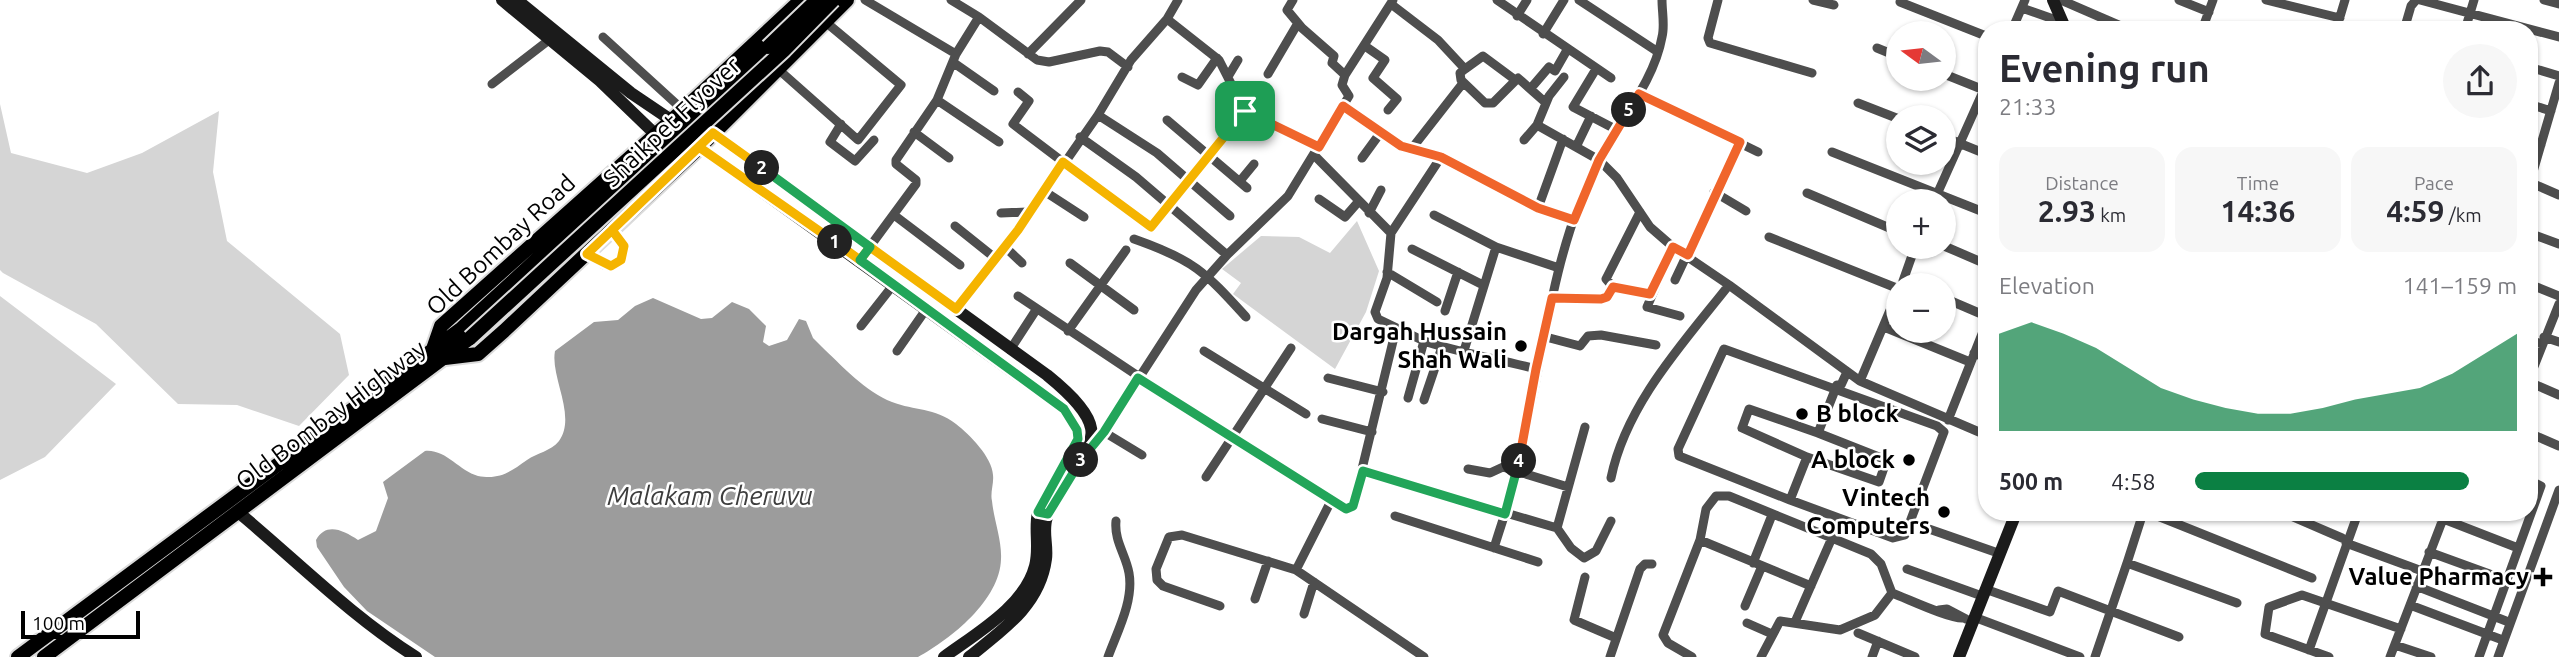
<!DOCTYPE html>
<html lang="en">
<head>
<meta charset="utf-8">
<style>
	:root { --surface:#fff; --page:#f7f7f7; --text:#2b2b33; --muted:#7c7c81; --accent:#0b8043 }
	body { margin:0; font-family:Ubuntu,sans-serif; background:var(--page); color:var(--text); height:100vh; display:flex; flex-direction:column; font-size:26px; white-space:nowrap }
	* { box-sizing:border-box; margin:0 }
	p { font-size:23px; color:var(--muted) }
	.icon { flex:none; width:38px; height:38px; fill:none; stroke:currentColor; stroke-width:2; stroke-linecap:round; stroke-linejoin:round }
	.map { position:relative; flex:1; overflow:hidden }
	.sheet { position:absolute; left:1978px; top:21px; width:560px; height:500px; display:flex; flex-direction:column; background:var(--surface); border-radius:28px; box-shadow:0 2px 5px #0004 }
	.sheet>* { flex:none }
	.needle { width:46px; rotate:285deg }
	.controls { position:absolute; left:1886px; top:21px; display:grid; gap:14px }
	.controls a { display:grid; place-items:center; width:70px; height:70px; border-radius:50%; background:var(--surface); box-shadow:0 2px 5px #0004; font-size:35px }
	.scale { position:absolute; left:21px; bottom:18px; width:119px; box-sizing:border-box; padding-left:7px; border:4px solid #000; border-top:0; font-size:19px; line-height:24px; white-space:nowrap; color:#000; -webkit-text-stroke:5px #fff; paint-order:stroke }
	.pin { position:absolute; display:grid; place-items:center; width:60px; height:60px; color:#fff; margin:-30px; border-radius:14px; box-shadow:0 4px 10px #0006 }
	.km { position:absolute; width:35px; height:35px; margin:-18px; border-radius:50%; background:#222; color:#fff; font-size:19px; line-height:35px; text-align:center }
	.round { display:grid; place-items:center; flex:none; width:74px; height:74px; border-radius:37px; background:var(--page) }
	.summary { display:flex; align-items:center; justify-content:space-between; height:119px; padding:0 21px }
	h1 { font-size:38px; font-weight:700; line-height:52px }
	.stats { display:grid; grid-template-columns:repeat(3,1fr); gap:10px; height:119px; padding:7px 21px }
	.stats div { display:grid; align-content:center; border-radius:18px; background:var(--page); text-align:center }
	.stats b { font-size:30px; font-weight:700 }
	.stats small { font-size:19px; font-weight:400 }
	.stats p { font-size:19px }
	.chart { height:196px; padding:14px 21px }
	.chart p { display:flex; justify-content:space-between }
	.chart svg { width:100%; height:126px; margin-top:7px; fill:var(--accent); opacity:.7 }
	ul { padding:0 21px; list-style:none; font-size:23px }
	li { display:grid; grid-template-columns:112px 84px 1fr; align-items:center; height:52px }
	li i { height:18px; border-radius:9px; background:var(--accent) }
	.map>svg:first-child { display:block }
</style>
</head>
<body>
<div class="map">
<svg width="2559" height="657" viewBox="0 0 2559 657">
	<rect width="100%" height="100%" fill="#fff"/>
	<!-- green -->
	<path fill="#d5d5d5" d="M0 104 11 153 87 173 142 153 219 111 213 172 227 241 340 334 349 375 299 426 237 405 178 404 96 324 3 273 0 270Z
		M1357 221 1379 271 1366 312 1335 369 1233 294 1241 283 1222 269 1261 236 1299 237 1330 253Z
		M0 296 116 384 45 457 0 480Z"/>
	<!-- water -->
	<path fill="#9c9c9c" d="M653 298 701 319 712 318 732 302 749 309 766 326 763 342 769 346 787 340 799 319 806 321 813 338 821 346C841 365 866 392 892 402 915 411 934 407 956 424 970 435 992 457 993 475 994 484 990 493 992 501 994 521 1002 540 1001 559 1000 600 951 639 918 657H435L367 611 344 587 317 547 316 540C326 522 343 530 358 540L376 531 388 498 383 482 425 451C446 449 459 471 478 476 500 480 510 472 527 460 537 453 551 451 559 441 577 416 550 377 555 351L594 322 618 320 635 306Z"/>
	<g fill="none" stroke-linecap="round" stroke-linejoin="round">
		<defs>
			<path id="primary" d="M433 349 441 326 683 110 801 0
				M445 358 478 354 504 331 700 147 847 0
				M18 657 462 328 768 47
				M44 657 470 338"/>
		</defs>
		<!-- primary casing -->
		<use href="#primary" stroke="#dbdbdb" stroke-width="18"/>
		<!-- street -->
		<path stroke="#4e4e4e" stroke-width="9" d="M865 0 956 54
			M1293 0 1287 10 1302 28 1334 56 1332 63 1345 75
			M1497 0 1611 78
			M1579 0 1658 52
			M1718 0 1708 38 1710 43 1812 73
			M1813 0 1834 5
			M2061 0 2130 30
			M2179 0 2209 12
			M2266 0 2340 18
			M2420 0 2559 37
			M2544 0 2559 4
			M1900 2 1986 36
			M1391 4 1438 40 1465 69 1460 73 1461 80 1485 103H1493L1518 78 1546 103
			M2022 8 2062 22
			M1517 16 1527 0
			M979 17 1037 60 1049 62 1100 51 1108 52 1128 67
			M1167 19 1178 0
			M2012 30 2025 0
			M2202 30 2213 0
			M2336 30 2345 0
			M2404 30 2411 6 2416 0
			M2465 30 2474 0
			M1543 34 1564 0
			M603 37 683 110
			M1365 46 1385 60 1373 78 1397 99 1388 110
			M1877 48 1899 57
			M1028 54 1081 0
			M954 63 994 91
			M2529 67 2559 76
			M1465 69 1483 56 1514 79
			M1596 69 1573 107 1617 130
			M779 70 858 140 901 85 822 19
			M1268 74 1298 23
			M1944 74 1984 90
			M1229 75 1238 60
			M1182 77 1198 85 1217 58
			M1564 77 1549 96 1537 125 1599 160 1617 178 1650 227 1673 247 1729 285 1860 381 1986 435
			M492 84 549 40
			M1531 88 1549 67 1555 71 1567 50
			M1018 92 1029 101 1013 124 1149 227 1153 226 1245 111 1319 147
			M1639 94 1758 152
			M937 100 999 142
			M1858 103 1899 119
			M2529 104 2551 111
			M1343 106 1401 146 1441 157
			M1098 115 1157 153 1230 216
			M1167 120 1247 188
			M841 124 830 142 855 161 874 140
			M914 132 949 158
			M1080 137 1136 177 1227 255
			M1944 137 1986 154
			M1524 140 1537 125
			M2529 142 2541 145
			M1577 145 1591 116
			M1413 147 1463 83
			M1832 152 1986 213
			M1314 155 1391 233 1387 278 1375 312 1378 319 1424 341 1408 398
			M1362 158 1381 132
			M1240 181 1254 164
			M2529 182 2559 195
			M2530 182 2559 83
			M1044 191 1084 217
			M1714 192 1746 211
			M1807 193 1899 232
			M1319 199 1345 217 1359 201
			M1934 201 1986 85
			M1538 208 1563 139
			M1001 213 1027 212
			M1369 213 1381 190
			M894 215 960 265
			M1434 215 1496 247 1463 354
			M955 226 995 258
			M1391 233 1441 157 1538 208 1574 220
			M2529 233 2559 244
			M1769 237 1899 289
			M1134 239C1194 260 1204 271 1246 317
			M1004 246 1022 263
			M1944 246 1986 264
			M1496 247 1559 268
			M1673 247 1647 307 1680 316
			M1412 249 1483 285
			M587 254 604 265 618 264 623 246 612 230
			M860 260 916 184V180L896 164V160L937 100 956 54 979 17 951 0
			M1070 263 1134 310
			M1387 272 1437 302
			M1675 280 1740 142
			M2529 284 2559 296
			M1914 285 1903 281 1915 247
			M1613 287 1606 279 1640 212
			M1018 296 1231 438 1347 509 1353 506 1396 329
			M1552 298 1601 299 1607 297 1613 287 1650 294
			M1944 298 1986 316
			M956 309 1018 230 1098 115 1131 60 1167 19 1219 60 1245 111
			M1445 311 1458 272
			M861 326 894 284
			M1884 327 1970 362
			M1068 331 1126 250
			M1542 336 1580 346 1588 336 1601 335 1656 345
			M2544 337 2559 342
			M2529 340 2542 344
			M1424 341C1461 353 1498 359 1536 369
			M1010 350 1036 310
			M897 351 927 308
			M1204 351 1306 414
			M1974 353 1986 358
			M1328 378 1383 392
			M2529 379 2559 304
			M1860 381 1899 289
			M2529 382 2559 395
			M1424 400 1442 347
			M1322 419 1372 432
			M1948 420 1986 324
			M1104 432 1196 290 1227 255 1288 196 1349 96 1342 85 1345 75 1393 0
			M1818 433 1884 459 1886 462 1879 482 1807 457 1742 428 1749 409 1818 433 1837 385H1841L1847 372
			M2529 433 2559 446
			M1089 448 1104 432 1142 455
			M1468 469 1490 473 1503 467 1568 487
			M1363 471 1557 528 1571 548 1584 558 1596 551 1611 521
			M1206 477 1291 348
			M1611 478C1626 404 1684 342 1729 285
			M1790 500 1893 538 1905 535 1944 432 1937 426 1724 349 1678 449 1679 456 1790 500 1807 457
			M2143 513 2127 563 2237 603
			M2150 513 2312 578
			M2284 513 2342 538
			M2428 513 2518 548
			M1395 516 1538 562
			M1557 528 1585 427
			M1929 529 1998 553
			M1700 540 1811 586
			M2346 543 2422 571
			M1494 548C1502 522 1511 497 1517 471 1543 367 1549 256 1599 159 1620 119 1654 82 1662 37 1665 26 1662 12 1662 0
			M2429 552 2506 580
			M1753 563 1772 515
			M1907 569 1982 596
			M1296 570 1331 501
			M1585 577 1574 620 1616 638
			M2416 586 2506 621
			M1985 589 2050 612 2058 591 2179 637
			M1892 593C1908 599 1950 619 1963 618
			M1255 599 1268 561
			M2410 605 2500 639
			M1220 606 1163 586 1157 580 1156 569 1169 537 1182 535 1296 570 1424 657
			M1745 606 1762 566
			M1939 610 1947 609 1966 619
			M1304 614 1314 582
			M1974 617 2080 657
			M1795 622 1831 540
			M1747 623 1772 634
			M1858 633 1915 657
			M2395 645 2431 657
			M2309 650 2358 513
			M1108 657C1117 632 1134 601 1129 573 1126 555 1114 541 1116 521
			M1610 657 1640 569 1645 564H1652
			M1692 657 1668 643 1663 635 1700 540 1706 509 1716 496H1729L1871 554 1881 564 1892 593
			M1761 657 1780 621 1840 630 1875 615 1892 593
			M1872 657 1878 641
			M2095 657 2127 563
			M2329 657 2265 634 2269 607 2302 595 2401 629
			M2390 657 2443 519
			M2479 657 2541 486 2529 480
			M2498 657 2559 490"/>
		<!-- secondary -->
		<path stroke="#1b1b1b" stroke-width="12" d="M502 0 600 81 655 134
			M517 0 631 93 671 120
			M2053 0 2066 30
			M713 133 1047 375C1132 444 1074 446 1047 517 1042 531 1048 545 1046 559 1040 605 1003 630 969 657
			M700 147 1064 409 1077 430 1078 439 1038 512C1034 530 1040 548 1035 566 1025 606 975 634 944 657
			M238 512C297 561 351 616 416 657
			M1959 657 2016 513"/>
		<!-- primary -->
		<use href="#primary" stroke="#000" stroke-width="14"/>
		<defs>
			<path id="primary-bridge" d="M768 47 817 0
				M470 338 784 50 833 0"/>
		</defs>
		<!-- primary-bridge casing -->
		<use href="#primary-bridge" stroke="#dbdbdb" stroke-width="18" stroke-linecap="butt"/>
		<!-- primary-bridge -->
		<use href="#primary-bridge" stroke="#000" stroke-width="14"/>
	</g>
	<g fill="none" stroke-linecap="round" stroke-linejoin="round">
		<defs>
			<path id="split-1" d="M835 242 860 260 870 247 956 309 1018 230 1063 162 1151 227 1245 111"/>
			<path id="split-2" d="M762 168 713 133 612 230 624 246 621 260 611 266 587 254 699 147 835 242"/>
			<path id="split-3" d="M762 168 870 247 860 260 1064 409 1077 430 1078 439 1038 512 1048 514 1081 460"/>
			<path id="split-4" d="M1081 460 1104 432 1138 378 1346 509 1353 506 1363 471 1505 514 1519 461"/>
			<path id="split-5" d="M1519 461 1536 369 1552 298 1601 299 1607 297 1613 287 1650 294 1673 247 1688 255 1740 142 1639 94 1629 110"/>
			<path id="split-6" d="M1245 111 1319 147 1343 106 1401 146 1441 157 1538 208 1574 220 1599 160 1629 110"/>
		</defs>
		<!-- split-1 casing -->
		<use href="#split-1" stroke="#fff" stroke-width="14"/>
		<!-- split-2 casing -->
		<use href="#split-2" stroke="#fff" stroke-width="14"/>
		<!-- split-3 casing -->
		<use href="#split-3" stroke="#fff" stroke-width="14"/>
		<!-- split-4 casing -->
		<use href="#split-4" stroke="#fff" stroke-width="14"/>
		<!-- split-5 casing -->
		<use href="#split-5" stroke="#fff" stroke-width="14"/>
		<!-- split-6 casing -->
		<use href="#split-6" stroke="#fff" stroke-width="14"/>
		<!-- split-1 -->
		<use href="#split-1" stroke="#f5b400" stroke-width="9"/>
		<!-- split-2 -->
		<use href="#split-2" stroke="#f5b400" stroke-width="9"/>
		<!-- split-3 -->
		<use href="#split-3" stroke="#22a559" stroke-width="9"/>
		<!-- split-4 -->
		<use href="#split-4" stroke="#22a559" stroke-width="9"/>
		<!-- split-5 -->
		<use href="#split-5" stroke="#f0652b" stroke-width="9"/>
		<!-- split-6 -->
		<use href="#split-6" stroke="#f0652b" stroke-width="9"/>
	</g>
	<!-- markers -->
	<g fill="#000" stroke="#fff" stroke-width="2.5">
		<circle cx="1521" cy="346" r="7"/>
		<circle cx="1802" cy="414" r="7"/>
		<circle cx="1909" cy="460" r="7"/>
		<circle cx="1944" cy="512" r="7"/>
		<path d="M2539.5 566.5h7v7h7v7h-7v7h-7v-7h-7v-7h7z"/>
	</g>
	<g text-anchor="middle" stroke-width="5" stroke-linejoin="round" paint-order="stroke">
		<!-- street labels -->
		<g font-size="24" fill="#000" stroke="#fff">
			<text transform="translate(672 122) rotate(-43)" y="8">Shaikpet Flyover</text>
			<text transform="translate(501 245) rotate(-43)" y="8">Old Bombay Road</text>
			<text transform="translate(331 415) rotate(-37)" y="8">Old Bombay Highway</text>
		</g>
		<!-- poi labels -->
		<g font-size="24" font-weight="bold" fill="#000" stroke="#fff" text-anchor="end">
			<text x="1507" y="340">Dargah Hussain<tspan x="1507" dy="28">Shah Wali</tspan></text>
			<text x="1816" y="422" text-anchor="start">B block</text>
			<text x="1895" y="468">A block</text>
			<text x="1930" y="506">Vintech<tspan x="1930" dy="28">Computers</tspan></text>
			<text x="2529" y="585">Value Pharmacy</text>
		</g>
		<!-- water labels -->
		<g font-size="26" font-style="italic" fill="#3d3d3d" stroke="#fff">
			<text x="710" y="505">Malakam Cheruvu</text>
		</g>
	</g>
</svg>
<div class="controls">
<a><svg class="needle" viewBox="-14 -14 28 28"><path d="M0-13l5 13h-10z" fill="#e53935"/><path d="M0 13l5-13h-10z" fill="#7c7c81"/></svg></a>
<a><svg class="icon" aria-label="layers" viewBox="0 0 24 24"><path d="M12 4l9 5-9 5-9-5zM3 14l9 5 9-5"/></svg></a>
<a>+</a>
<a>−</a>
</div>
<div class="scale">100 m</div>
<div class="pin" style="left:1245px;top:111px;background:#1e9e55"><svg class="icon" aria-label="arrive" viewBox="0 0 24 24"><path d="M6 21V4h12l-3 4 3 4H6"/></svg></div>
<b class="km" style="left:835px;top:242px">1</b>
<b class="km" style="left:762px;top:168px">2</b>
<b class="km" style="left:1081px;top:460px">3</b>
<b class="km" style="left:1519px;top:461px">4</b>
<b class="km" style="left:1629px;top:110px">5</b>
<section class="sheet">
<div class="summary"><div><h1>Evening run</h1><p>21:33</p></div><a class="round"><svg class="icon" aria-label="share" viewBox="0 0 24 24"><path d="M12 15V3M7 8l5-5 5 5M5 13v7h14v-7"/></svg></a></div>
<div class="stats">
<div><p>Distance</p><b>2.93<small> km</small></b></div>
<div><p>Time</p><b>14:36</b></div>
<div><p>Pace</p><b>4:59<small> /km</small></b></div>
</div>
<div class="chart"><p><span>Elevation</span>141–159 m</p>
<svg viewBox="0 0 160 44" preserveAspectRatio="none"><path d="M0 44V10L10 6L20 10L30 15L40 22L50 29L60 33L70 36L80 38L90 38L100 36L110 33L120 31L130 29L140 24L150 17L160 10V44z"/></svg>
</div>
<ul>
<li><b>500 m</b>4:58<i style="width:85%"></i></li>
</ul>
</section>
</div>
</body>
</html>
